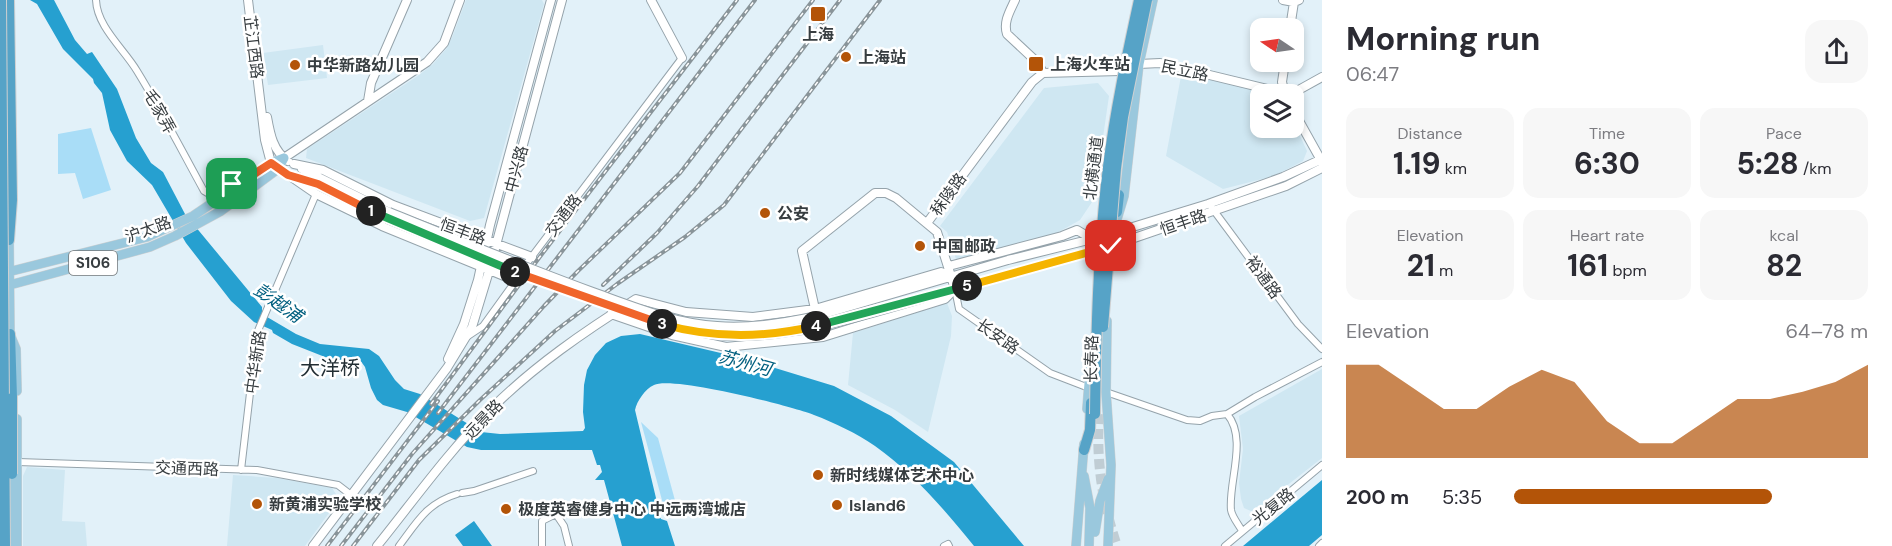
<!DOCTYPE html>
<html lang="en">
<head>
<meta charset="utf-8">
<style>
	:root { --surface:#fff; --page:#f7f7f7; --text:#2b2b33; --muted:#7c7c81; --accent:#b35408 }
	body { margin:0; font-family:"DM Sans","Noto Sans SC",sans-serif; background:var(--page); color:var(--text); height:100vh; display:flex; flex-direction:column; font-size:22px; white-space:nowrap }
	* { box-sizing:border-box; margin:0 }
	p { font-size:20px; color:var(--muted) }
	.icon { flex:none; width:33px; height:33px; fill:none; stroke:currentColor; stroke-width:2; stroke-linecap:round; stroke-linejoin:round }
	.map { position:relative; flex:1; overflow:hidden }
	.sheet { display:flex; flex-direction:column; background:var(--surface); width:570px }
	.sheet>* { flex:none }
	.needle { width:39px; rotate:283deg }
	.controls { position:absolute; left:1250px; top:18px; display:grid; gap:12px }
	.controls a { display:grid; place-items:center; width:54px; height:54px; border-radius:12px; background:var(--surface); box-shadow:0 3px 9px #0003; font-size:30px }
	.pin { position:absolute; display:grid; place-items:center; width:51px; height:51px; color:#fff; margin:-26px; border-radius:12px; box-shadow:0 3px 9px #0006 }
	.km { position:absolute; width:30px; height:30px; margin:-15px; border-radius:50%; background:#222; color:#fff; font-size:16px; line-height:30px; text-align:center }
	.round { display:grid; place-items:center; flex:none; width:63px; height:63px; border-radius:18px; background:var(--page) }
	.head { display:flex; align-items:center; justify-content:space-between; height:102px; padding:0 24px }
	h1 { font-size:33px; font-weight:700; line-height:45px }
	.metrics { display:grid; grid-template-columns:repeat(3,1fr); gap:9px; height:102px; padding:6px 24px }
	.metrics div { display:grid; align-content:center; border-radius:15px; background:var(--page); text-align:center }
	.metrics b { font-size:30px; font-weight:700 }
	.metrics small { font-size:16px; font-weight:400 }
	.metrics p { font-size:16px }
	.chart { height:168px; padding:12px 24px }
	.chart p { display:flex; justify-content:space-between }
	.chart svg { width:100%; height:108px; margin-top:6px; fill:var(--accent); opacity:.7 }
	ul { padding:0 24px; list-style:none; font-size:20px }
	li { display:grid; grid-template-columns:96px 72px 1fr; align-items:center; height:45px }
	li i { height:15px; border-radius:8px; background:var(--accent) }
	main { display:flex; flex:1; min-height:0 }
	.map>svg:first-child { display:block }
</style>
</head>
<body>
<main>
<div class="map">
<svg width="1322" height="546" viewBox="0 0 1322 546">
	<rect width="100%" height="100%" fill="#e2f1f9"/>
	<!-- built -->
	<path fill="#cfe7f2" d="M466 0H542L544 4 484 218 470 221 306 158 307 149 419 75 433 64 446 49 453 35Z
		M323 45 327 78 268 85 263 53Z
		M1182 71 1274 94H1260V128H1293V121L1307 151 1303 161 1274 176 1223 189 1166 156Z
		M1098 83 1109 96 1094 199 1080 220 1055 234 960 262 956 259 947 232 940 226 1044 88Z
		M947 303 952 316 951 336 928 432 895 410 848 385 853 333Z
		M1322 369V458L1253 512 1244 508 1241 499 1239 483 1243 449 1239 416Z
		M27 467 65 470 62 521 85 522 87 546H23V476Z
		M233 475 277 478 332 488 338 497 337 502 305 546H227Z"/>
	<!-- green -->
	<path fill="#a9ddf7" d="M91 128 111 190 83 199 75 173 58 174V134Z
		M641 422 658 438 679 515H666Z"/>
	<!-- water -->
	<path fill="#26a0d0" d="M30 0H54L75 40 87 54 92 52 117 89 136 138 151 163 163 172 185 214 262 307V314L296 334 320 344 369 349 379 356 395 380 404 389 420 394 481 432 500 434 583 431 585 428 583 412 584 385 587 370 595 355 606 343 621 336 640 334 742 358 834 386 891 416 954 462 1024 546H974C945 510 913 473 875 446 856 433 835 423 814 415 791 406 673 376 654 385 645 389 637 401 635 410L661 519 667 521 675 546H622L604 480H595L602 472 600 465H597L592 450H481L467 447 407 412 383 405 377 400 371 388 365 367 360 360H334L325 357 292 344 273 333 272 330 254 322 231 301 186 243 152 185 127 161 110 130 102 93 94 83 93 79 63 49 37 4Z
		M1322 480V535L1309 546H1243Z
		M474 521 492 546H463L455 535Z"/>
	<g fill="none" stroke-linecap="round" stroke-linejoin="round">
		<!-- highway-tunnel -->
		<path stroke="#c0cdd4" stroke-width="10" stroke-dasharray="10 5" stroke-linecap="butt" d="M1099 414C1096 460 1102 502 1117 546"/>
		<defs>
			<path id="street" d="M96 0C97 27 124 49 137 71 161 110 182 151 204 191L209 194 232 184H238
				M1212 208 1298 324 1322 349
				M524 267 682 58
				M955 289 959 309 1050 373 1089 388
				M468 336 483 326 517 279
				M1106 392 1187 420 1200 421 1212 416 1227 414 1255 397 1322 362
				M1227 414C1248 438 1228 483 1231 510 1232 517 1239 525 1242 531
				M18 462 257 470 338 485 351 495
				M241 470 257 333 316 194
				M462 493 474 491 533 471
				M399 546C417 522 427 503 457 494
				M542 546V521L556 514 564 526 569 546
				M944 546 948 544 949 546
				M1225 546 1322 465
				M1319 546 1322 543"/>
			<path id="secondary" d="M248 0 265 140 271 163 316 194 382 226 516 281
				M651 0 682 58
				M1015 0C1010 11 1003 22 1007 34L1038 63 1043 73
				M1283 0 1294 2 1299 0
				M1290 28 1294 2
				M1285 62 1282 82 1285 94
				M1043 73 1120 71 1139 64 1160 63 1284 93 1295 92 1322 77
				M368 101 371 83 407 0
				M1293 110 1322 162
				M267 117C270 134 273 151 288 161
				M284 158 427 62 444 43 460 0
				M294 164 323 170 393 205 532 257
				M302 169 389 212
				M297 178 318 184 387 219
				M927 223 1032 82 1043 73
				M949 266 1062 236 1077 230 1092 239
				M955 289 1111 246 1286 186 1322 168
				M611 314 672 335 726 347 823 337 945 299 955 289
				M817 316 1008 260 1100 237 1208 204 1283 177 1322 159
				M823 337 815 309 802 251 875 193H886L896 198 937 232 955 289
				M448 359 464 324 478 280 490 225 551 0
				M313 546 447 368 472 327 489 271 562 0
				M377 546C414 500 449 451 491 409 534 366 585 331 636 299L686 312 753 317 815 309 941 272 953 277"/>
			<path id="primary" d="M1114 229 1124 196 1139 64 1153 0
				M9 233 10 340
				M4 273 147 237 193 216 271 163 284 158
				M6 286 150 247 175 236 221 211 278 169 284 158
				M1107 321 1106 392 1111 465 1108 546
				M11 337 16 349 17 391
				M1087 409 1091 357
				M17 419V546
				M10 467 11 546
				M1084 476 1090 508 1089 546
				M1095 532 1100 501 1108 479
				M1076 546 1084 444"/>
			<path id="highway" d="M1117 212 1119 195
				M9 240 12 200 9 0
				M10 334 12 398
				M1084 450 1090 430 1091 403"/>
		</defs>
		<!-- street casing -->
		<use href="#street" stroke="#95a3ab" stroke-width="8"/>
		<!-- secondary casing -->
		<use href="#secondary" stroke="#95a3ab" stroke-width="10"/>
		<!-- primary casing -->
		<use href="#primary" stroke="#cfd0d1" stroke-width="10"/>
		<!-- highway casing -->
		<use href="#highway" stroke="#cfd0d1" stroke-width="12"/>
		<!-- street -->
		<use href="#street" stroke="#fff" stroke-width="6"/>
		<!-- secondary -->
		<use href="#secondary" stroke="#fff" stroke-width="8"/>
		<!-- primary -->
		<use href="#primary" stroke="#9ac8dd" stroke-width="9"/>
		<!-- highway -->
		<use href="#highway" stroke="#56a3c7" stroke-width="10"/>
		<defs>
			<path id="rail" d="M603 285 657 233 698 186 840 0
				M431 404 539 258 737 0
				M438 413 755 0
				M327 546 438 401
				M341 546 412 454 544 306 578 271 680 173 813 0
				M353 546 419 460 480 400 555 331 617 284 685 237 724 205 880 0"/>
		</defs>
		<!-- rail casing -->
		<use href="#rail" stroke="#899499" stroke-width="4"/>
		<!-- rail -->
		<use href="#rail" stroke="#fff" stroke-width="1.5" stroke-dasharray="4.5" stroke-linecap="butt"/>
		<defs>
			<path id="secondary-bridge" d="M389 212C456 239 522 266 590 291 632 306 672 323 717 326 750 329 785 323 817 316
				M387 219C455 247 524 275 594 300 644 318 693 338 747 336 814 334 890 307 955 289"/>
			<path id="highway-bridge" d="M1 0 5 546
				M1103 327 1116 168 1123 117 1147 0
				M1095 414C1096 332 1098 249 1108 167 1115 111 1127 55 1139 0
				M12 474V398"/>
		</defs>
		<!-- secondary-bridge casing -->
		<use href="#secondary-bridge" stroke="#95a3ab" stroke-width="10" stroke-linecap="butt"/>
		<!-- highway-bridge casing -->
		<use href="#highway-bridge" stroke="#cfd0d1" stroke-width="12" stroke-linecap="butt"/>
		<!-- secondary-bridge -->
		<use href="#secondary-bridge" stroke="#fff" stroke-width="8"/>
		<!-- highway-bridge -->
		<use href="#highway-bridge" stroke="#56a3c7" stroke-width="10"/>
	</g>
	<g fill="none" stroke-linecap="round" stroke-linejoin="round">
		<defs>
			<path id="split-1" d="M232 184H239L271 163 288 175 318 184 371 211"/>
			<path id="split-2" d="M371 211 515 272"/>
			<path id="split-3" d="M515 272 662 324"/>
			<path id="split-4" d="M662 324C714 339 764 338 816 326"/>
			<path id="split-5" d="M816 326 967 286"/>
			<path id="split-6" d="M967 286 1111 246"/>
		</defs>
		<!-- split-1 casing -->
		<use href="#split-1" stroke="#fff" stroke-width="12"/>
		<!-- split-2 casing -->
		<use href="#split-2" stroke="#fff" stroke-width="12"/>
		<!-- split-3 casing -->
		<use href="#split-3" stroke="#fff" stroke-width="12"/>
		<!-- split-4 casing -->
		<use href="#split-4" stroke="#fff" stroke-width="12"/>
		<!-- split-5 casing -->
		<use href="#split-5" stroke="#fff" stroke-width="12"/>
		<!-- split-6 casing -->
		<use href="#split-6" stroke="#fff" stroke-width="12"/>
		<!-- split-1 -->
		<use href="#split-1" stroke="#f0652b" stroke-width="8"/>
		<!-- split-2 -->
		<use href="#split-2" stroke="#22a559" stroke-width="8"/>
		<!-- split-3 -->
		<use href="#split-3" stroke="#f0652b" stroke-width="8"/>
		<!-- split-4 -->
		<use href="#split-4" stroke="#f5b400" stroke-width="8"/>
		<!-- split-5 -->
		<use href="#split-5" stroke="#22a559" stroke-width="8"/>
		<!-- split-6 -->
		<use href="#split-6" stroke="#f5b400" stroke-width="8"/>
	</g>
	<!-- markers -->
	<g fill="#b35408" stroke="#fff" stroke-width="2">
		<rect x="810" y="6" width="16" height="16" rx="3"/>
		<circle cx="846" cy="57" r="6"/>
		<rect x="1028" y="56" width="16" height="16" rx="3"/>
		<circle cx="295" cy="65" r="6"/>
		<circle cx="765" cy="213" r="6"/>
		<circle cx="920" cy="246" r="6"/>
		<circle cx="818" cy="475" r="6"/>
		<circle cx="257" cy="504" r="6"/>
		<circle cx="837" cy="505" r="6"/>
		<circle cx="506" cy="509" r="6"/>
	</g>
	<g text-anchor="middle" stroke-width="5" stroke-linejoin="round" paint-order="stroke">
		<!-- shield labels -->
		<rect fill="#fff" stroke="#737779" stroke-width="1.5" x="69" y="251" width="48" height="24" rx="4.5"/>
		<g font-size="15" font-weight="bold" fill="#373d40">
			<text x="93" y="268">S106</text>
		</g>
		<!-- poi labels -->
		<g font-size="16" font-weight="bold" fill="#373d40" stroke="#fff" text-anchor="start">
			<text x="818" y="40" text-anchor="middle">上海</text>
			<text x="858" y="63">上海站</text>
			<text x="1050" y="70">上海火车站</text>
			<text x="307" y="71">中华新路幼儿园</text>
			<text x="777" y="219">公安</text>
			<text x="932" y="252">中国邮政</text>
			<text x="830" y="481">新时线媒体艺术中心</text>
			<text x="269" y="510">新黄浦实验学校</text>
			<text x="849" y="511">Island6</text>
			<text x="518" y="515">极度英睿健身中心 中远两湾城店</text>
		</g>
		<!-- street labels -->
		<g font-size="16" fill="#373d40" stroke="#fff">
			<text transform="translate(254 47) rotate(83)" y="6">芷江西路</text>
			<text transform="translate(1185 70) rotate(12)" y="6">民立路</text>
			<text transform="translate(160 111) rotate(61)" y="6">毛家弄</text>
			<text transform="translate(1093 168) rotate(-83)" y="6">北横通道</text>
			<text transform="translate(516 169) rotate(-75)" y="6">中兴路</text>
			<text transform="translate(948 194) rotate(-54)" y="6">秣陵路</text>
			<text transform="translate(563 215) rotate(-53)" y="6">交通路</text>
			<text transform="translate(1183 222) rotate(-19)" y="6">恒丰路</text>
			<text transform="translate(148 229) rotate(-20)" y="6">沪太路</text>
			<text transform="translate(463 231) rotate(20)" y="6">恒丰路</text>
			<text transform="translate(1264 277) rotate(54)" y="6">裕通路</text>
			<text transform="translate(998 336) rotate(35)" y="6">长安路</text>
			<text transform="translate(1091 359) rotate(-89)" y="6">长寿路</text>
			<text transform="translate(255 362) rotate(-82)" y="6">中华新路</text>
			<text transform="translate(483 419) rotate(-46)" y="6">远景路</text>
			<text transform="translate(187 468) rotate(2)" y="6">交通西路</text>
			<text transform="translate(1273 506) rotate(-39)" y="6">光复路</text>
		</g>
		<!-- water labels -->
		<g font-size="18" font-style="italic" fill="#005f7f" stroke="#fff">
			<text transform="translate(278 303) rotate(35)" y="6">彭越浦</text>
			<text transform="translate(745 363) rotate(15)" y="6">苏州河</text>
		</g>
		<!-- quarter labels -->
		<g font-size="20" fill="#212d33" stroke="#fff">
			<text x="330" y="375">大洋桥</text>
		</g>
	</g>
</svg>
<div class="controls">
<a><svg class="needle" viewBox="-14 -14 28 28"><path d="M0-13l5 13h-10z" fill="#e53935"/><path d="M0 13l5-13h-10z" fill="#7c7c81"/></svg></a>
<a><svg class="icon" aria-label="layers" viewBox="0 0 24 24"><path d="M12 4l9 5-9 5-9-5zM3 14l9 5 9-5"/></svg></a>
</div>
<div class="pin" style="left:232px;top:184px;background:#1e9e55"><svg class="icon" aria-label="arrive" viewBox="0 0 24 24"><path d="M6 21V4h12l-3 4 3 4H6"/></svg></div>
<div class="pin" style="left:1111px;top:246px;background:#d93025"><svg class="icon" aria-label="check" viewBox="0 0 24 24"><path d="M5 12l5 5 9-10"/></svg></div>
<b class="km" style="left:371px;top:211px">1</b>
<b class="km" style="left:515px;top:272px">2</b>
<b class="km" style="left:662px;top:324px">3</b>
<b class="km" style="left:816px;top:326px">4</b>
<b class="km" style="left:967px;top:286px">5</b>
</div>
<section class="sheet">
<div class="head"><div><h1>Morning run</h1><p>06:47</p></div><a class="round"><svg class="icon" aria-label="share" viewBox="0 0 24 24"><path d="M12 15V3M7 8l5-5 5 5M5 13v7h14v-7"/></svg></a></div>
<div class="metrics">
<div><p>Distance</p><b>1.19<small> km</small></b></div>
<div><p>Time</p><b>6:30</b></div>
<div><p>Pace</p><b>5:28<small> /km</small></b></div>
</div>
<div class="metrics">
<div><p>Elevation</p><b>21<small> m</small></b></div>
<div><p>Heart rate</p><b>161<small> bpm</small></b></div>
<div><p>kcal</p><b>82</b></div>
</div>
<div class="chart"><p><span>Elevation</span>64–78 m</p>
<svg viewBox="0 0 160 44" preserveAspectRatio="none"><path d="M0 44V6L10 6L20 15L30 24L40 24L50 15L60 8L70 13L80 29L90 38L100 38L110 29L120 20L130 20L140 17L150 13L160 6V44z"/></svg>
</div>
<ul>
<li><b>200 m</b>5:35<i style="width:73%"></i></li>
</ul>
</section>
</main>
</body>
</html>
